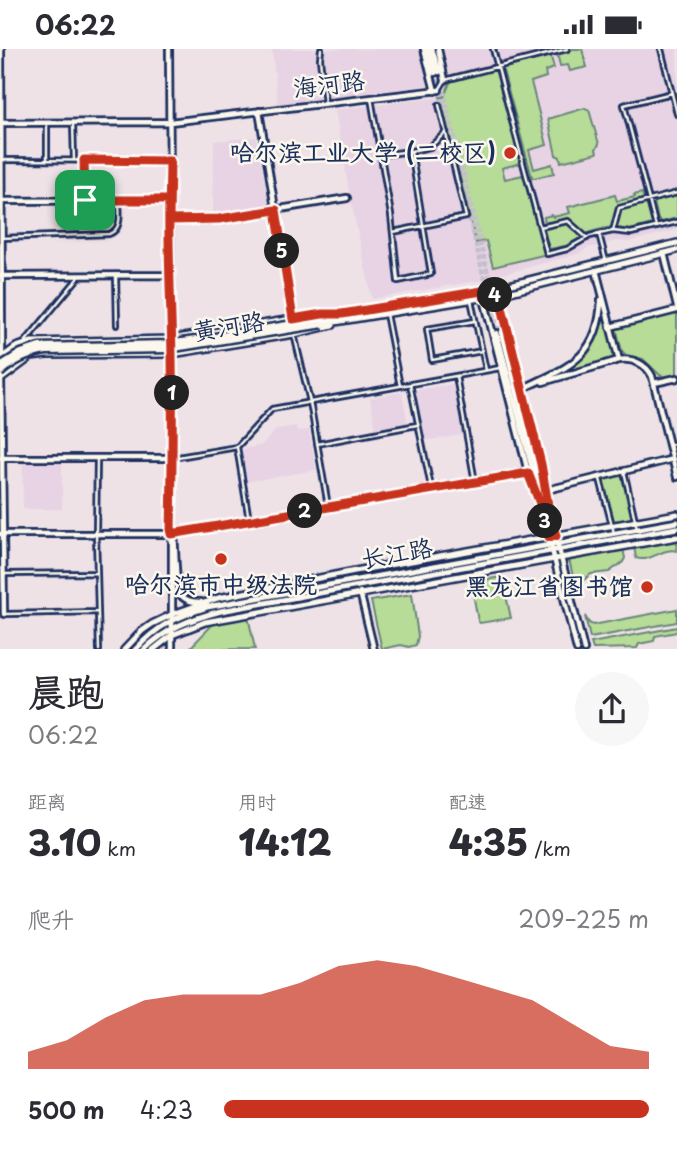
<!DOCTYPE html>
<html lang="zh">
<head>
<meta charset="utf-8">
<style>
	:root { --surface:#fff; --page:#f7f7f7; --text:#2b2b33; --muted:#7c7c81; --accent:#c8321e }
	body { margin:0; font-family:"Playpen Sans","LXGW WenKai TC",sans-serif; background:var(--page); color:var(--text); height:100vh; display:flex; flex-direction:column; font-size:26px; white-space:nowrap }
	* { box-sizing:border-box; margin:0 }
	p { font-size:23px; color:var(--muted) }
	.icon { flex:none; width:38px; height:38px; fill:none; stroke:currentColor; stroke-width:2; stroke-linecap:round; stroke-linejoin:round }
	.map { position:relative; height:600px; overflow:hidden }
	.side { display:flex; flex-direction:column; background:var(--surface); flex:1 }
	.side>* { flex:none }
	.pin { position:absolute; display:grid; place-items:center; width:60px; height:60px; color:#fff; margin:-30px; border-radius:14px; box-shadow:0 4px 10px #0006 }
	.km { position:absolute; width:35px; height:35px; margin:-18px; border-radius:50%; background:#222; color:#fff; font-size:19px; line-height:35px; text-align:center }
	.round { display:grid; place-items:center; flex:none; width:74px; height:74px; border-radius:37px; background:var(--page) }
	.overview { display:flex; align-items:center; justify-content:space-between; height:119px; padding:0 28px }
	h1 { font-size:38px; font-weight:800; line-height:52px }
	.figures { display:grid; grid-template-columns:repeat(3,1fr); gap:10px; height:119px; padding:7px 28px }
	.figures div { display:grid; align-content:center }
	.figures b { font-size:35px; font-weight:800 }
	.figures small { font-size:19px; font-weight:400 }
	.figures p { font-size:19px }
	.chart { height:196px; padding:14px 28px }
	.chart p { display:flex; justify-content:space-between }
	.chart svg { width:100%; height:126px; margin-top:7px; fill:var(--accent); opacity:.7 }
	ul { padding:0 28px; list-style:none; font-size:23px }
	li { display:grid; grid-template-columns:112px 84px 1fr; align-items:center; height:52px }
	li i { height:18px; border-radius:9px; background:var(--accent) }
	.status { display:flex; justify-content:space-between; align-items:center; height:49px; padding:0 35px; background:var(--surface); direction:ltr }
	.status svg { height:19px; fill:currentColor }
	.map>svg:first-child { display:block }
</style>
</head>
<body>
<div class="status"><b>06:22</b><svg viewBox="0 0 49 12"><path d="M0 12V9h3v3zM5 12V6h3v6zM10 12V3h3v9zM15 12V0h3v12zM26 1h20v11H26zM47 4h2v5h-2z"/></svg></div>
<div class="map">
<svg width="677" height="601" viewBox="0 0 677 601">
	<rect width="100%" height="100%" fill="#efe2e7"/>
	<filter id="ink" filterUnits="userSpaceOnUse"><feTurbulence type="fractalNoise" baseFrequency=".0143" numOctaves="2"/><feDisplacementMap in="SourceGraphic" scale="14" xChannelSelector="R" yChannelSelector="G"/><feConvolveMatrix kernelMatrix="1 2 1 2 8 2 1 2 1" color-interpolation-filters="sRGB"/></filter>
	<g filter="url(#ink)">
		<!-- built -->
		<path fill="#e7d3e3" d="M272 0H420L429 36 278 56Z
			M443 0H677V181L627 193 618 192 588 199 578 205 477 232 372 250 350 148 335 61 443 48 451 31Z
			M256 88 269 156 213 165 214 92Z
			M454 335 462 386 423 392 415 341Z
			M402 343 408 376 376 381 370 349Z
			M296 377 297 382 309 381 316 421 245 433 240 401 262 396 277 380Z
			M23 413H62V460H23Z"/>
		<!-- green -->
		<path fill="#b7dc97" stroke="#69867a" stroke-width="2" d="M572 0H582L587 18 570 22 568 16 560 17 557 4Z
			M550 5 554 19 545 22 546 28 531 33 547 96 529 101 534 120 552 115 554 124 534 129 532 128 502 18Z
			M497 19 521 114 502 119 505 130 523 126 545 205H547L493 218 486 192 476 194 440 48H444L451 31Z
			M585 59 589 61 599 95 596 100 597 104 561 113 560 108 556 106 548 70Z
			M642 144 644 151 617 158 612 178C603 180 596 180 587 185L569 170 545 176 544 168 552 166 553 168 570 164 568 158 615 146 617 152 635 148 634 146Z
			M677 147V169L662 173 658 171 654 152Z
			M645 154 647 155 652 175 630 181 617 179 616 177 621 161Z
			M569 174 582 186V188L566 197 549 200 544 180Z
			M604 262C608 276 617 296 612 310L570 322 569 320C591 301 598 293 602 263Z
			M677 264V326L666 328 660 326 643 310 626 306 622 302 616 279Z
			M621 425 633 469 614 472 603 430Z
			M677 489V502C662 498 651 514 636 509L634 498Z
			M623 500 625 509 623 513 609 523 591 525 579 535 575 536 569 510Z
			M502 528 511 569 480 574 478 572 471 533Z
			M412 545 418 587 416 596 409 598 401 596 382 600 371 552Z
			M677 560V573L590 589 585 567 589 574 593 576Z
			M248 567 255 600 188 601 213 575 219 573Z
			M677 578V583L655 587 654 592 639 595 637 599 593 600 591 594Z"/>
		<g fill="none" stroke-linecap="round" stroke-linejoin="round">
			<!-- secondary-tunnel -->
			<path stroke="#c5becc" stroke-width="4.5" stroke-dasharray="4.5 2" stroke-linecap="butt" d="M439 23 502 283
				M435 24 497 284"/>
			<defs>
				<path id="street" d="M321 0 320 10 325 54
					M493 0 547 205 567 200 590 187 599 185 613 182 631 184 677 173
					M661 0 677 65
					M439 41 445 31 567 0
					M371 49 391 166 398 232 431 225 411 102 381 106
					M47 74V111
					M73 74 74 111
					M411 102 430 98 446 83
					M2 111 170 112
					M84 113 85 151
					M540 178 568 172 587 189
					M656 178 624 56 672 44
					M613 182 619 159 677 144
					M393 183 466 168 439 56
					M599 185 606 212
					M1 189 109 185C123 180 119 164 119 151
					M116 227 117 276
					M471 251 486 321
					M386 265 400 337
					M475 272 427 280 432 311 482 302
					M294 285 310 353 328 457
					M25 293 79 228
					M456 327 475 433
					M410 335 431 438
					M317 395 417 376
					M670 396 677 394
					M237 398 249 471
					M97 409 96 485 99 601
					M172 409 237 398 272 360 500 319
					M624 422 637 480
					M600 430 614 484
					M4 525 97 524
					M6 565 97 563"/>
				<path id="secondary" d="M1 0 2 309
					M169 0 171 292
					M424 0 435 42
					M428 0 435 24
					M432 0 439 23
					M438 0 445 31
					M259 62 293 269
					M1 74 170 73 439 41
					M1 152 169 151
					M169 171 219 170 347 149
					M664 204 677 258
					M596 221 619 311C633 309 646 315 652 327L677 428
					M0 227 170 226
					M497 239 541 415 548 456 584 601
					M482 242 528 423 541 457 577 601
					M610 278 677 261
					M502 283 541 438 545 449
					M497 284 538 442
					M172 304V601
					M1 328 4 565
					M543 333 619 311
					M654 334 677 329
					M528 337C572 317 599 305 601 251
					M1 409H172
					M547 441 673 410
					M0 485H171L528 423
					M174 485C175 496 175 507 176 519 177 538 176 554 201 553
					M360 543 374 601"/>
				<path id="primary" d="M323 270 497 239 677 194
					M323 275 499 246 677 201
					M0 310 16 298 31 293 171 290 322 265H333
					M0 331 31 308 47 306 172 305 294 285 333 276
					M124 601 142 582 152 575 173 565 218 549 355 522 677 465
					M135 601C158 576 176 568 207 558L677 473
					M144 601C166 579 191 570 221 562L677 479
					M153 601 172 586 205 573 677 488"/>
			</defs>
			<!-- street casing -->
			<use href="#street" stroke="#1b2f5e" stroke-width="8"/>
			<!-- secondary casing -->
			<use href="#secondary" stroke="#1b2f5e" stroke-width="10"/>
			<!-- primary casing -->
			<use href="#primary" stroke="#1b2f5e" stroke-width="10"/>
			<!-- street -->
			<use href="#street" stroke="#fbf7ec" stroke-width="2.5"/>
			<!-- secondary -->
			<use href="#secondary" stroke="#fbf7ec" stroke-width="4.5"/>
			<!-- primary -->
			<use href="#primary" stroke="#fbf7ec" stroke-width="5"/>
			<defs>
				<path id="highway-bridge" d="M0 317 21 304 39 298 167 295 203 290 323 270
					M0 324C14 312 27 305 46 302L168 300 323 275"/>
			</defs>
			<!-- highway-bridge casing -->
			<use href="#highway-bridge" stroke="#1b2f5e" stroke-width="11" stroke-linecap="butt"/>
			<!-- highway-bridge -->
			<use href="#highway-bridge" stroke="#fbf7ec" stroke-width="6"/>
		</g>
	</g>
	<g fill="none" stroke-linecap="round" stroke-linejoin="round" filter="url(#ink)">
		<defs>
			<path id="route" d="M85 151H169C168 203 171 255 172 307 173 367 172 426 171 485L528 424 541 457 549 488 556 487 548 456 541 415 499 246 484 248 482 242 342 265H322L293 270 276 161 219 170 169 171 170 112 84 111 85 151"/>
		</defs>
		<!-- route casing -->
		<use href="#route" stroke="#fff" stroke-width="14"/>
		<!-- route -->
		<use href="#route" stroke="#c8321e" stroke-width="9"/>
	</g>
	<!-- markers -->
	<g fill="#c8321e" stroke="#fbf7ec" stroke-width="2.5">
		<circle cx="510" cy="104" r="7"/>
		<circle cx="221" cy="510" r="7"/>
		<circle cx="647" cy="538" r="7"/>
	</g>
	<g text-anchor="middle" stroke-width="5" stroke-linejoin="round" paint-order="stroke">
		<!-- street labels -->
		<g font-size="24" fill="#1b2f5e" stroke="#fbf7ec">
			<text transform="translate(329 36) rotate(-7)" y="8">海河路</text>
			<text transform="translate(229 278) rotate(-9)" y="8">黄河路</text>
			<text transform="translate(397 505) rotate(-10)" y="8">长江路</text>
		</g>
		<!-- poi labels -->
		<g font-size="24" font-weight="bold" fill="#1b2f5e" stroke="#fbf7ec" text-anchor="end">
			<text x="496" y="112">哈尔滨工业大学 (二校区)</text>
			<text x="221" y="544" text-anchor="middle">哈尔滨市中级法院</text>
			<text x="633" y="546">黑龙江省图书馆</text>
		</g>
	</g>
</svg>
<div class="pin" style="left:85px;top:151px;background:#1e9e55"><svg class="icon" aria-label="arrive" viewBox="0 0 24 24"><path d="M6 21V4h12l-3 4 3 4H6"/></svg></div>
<b class="km" style="left:172px;top:344px">1</b>
<b class="km" style="left:305px;top:462px">2</b>
<b class="km" style="left:545px;top:472px">3</b>
<b class="km" style="left:495px;top:246px">4</b>
<b class="km" style="left:282px;top:202px">5</b>
</div>
<section class="side">
<div class="overview"><div><h1>晨跑</h1><p>06:22</p></div><a class="round"><svg class="icon" aria-label="share" viewBox="0 0 24 24"><path d="M12 15V3M7 8l5-5 5 5M5 13v7h14v-7"/></svg></a></div>
<div class="figures">
<div><p>距离</p><b>3.10<small> km</small></b></div>
<div><p>用时</p><b>14:12</b></div>
<div><p>配速</p><b>4:35<small> /km</small></b></div>
</div>
<div class="chart"><p><span>爬升</span>209–225 m</p>
<svg viewBox="0 0 160 44" preserveAspectRatio="none"><path d="M0 44V38L10 34L20 26L30 20L40 18L50 18L60 18L70 14L80 8L90 6L100 8L110 12L120 16L130 20L140 28L150 36L160 38V44z"/></svg>
</div>
<ul>
<li><b>500 m</b>4:23<i style="width:100%"></i></li>
</ul>
</section>
</body>
</html>
